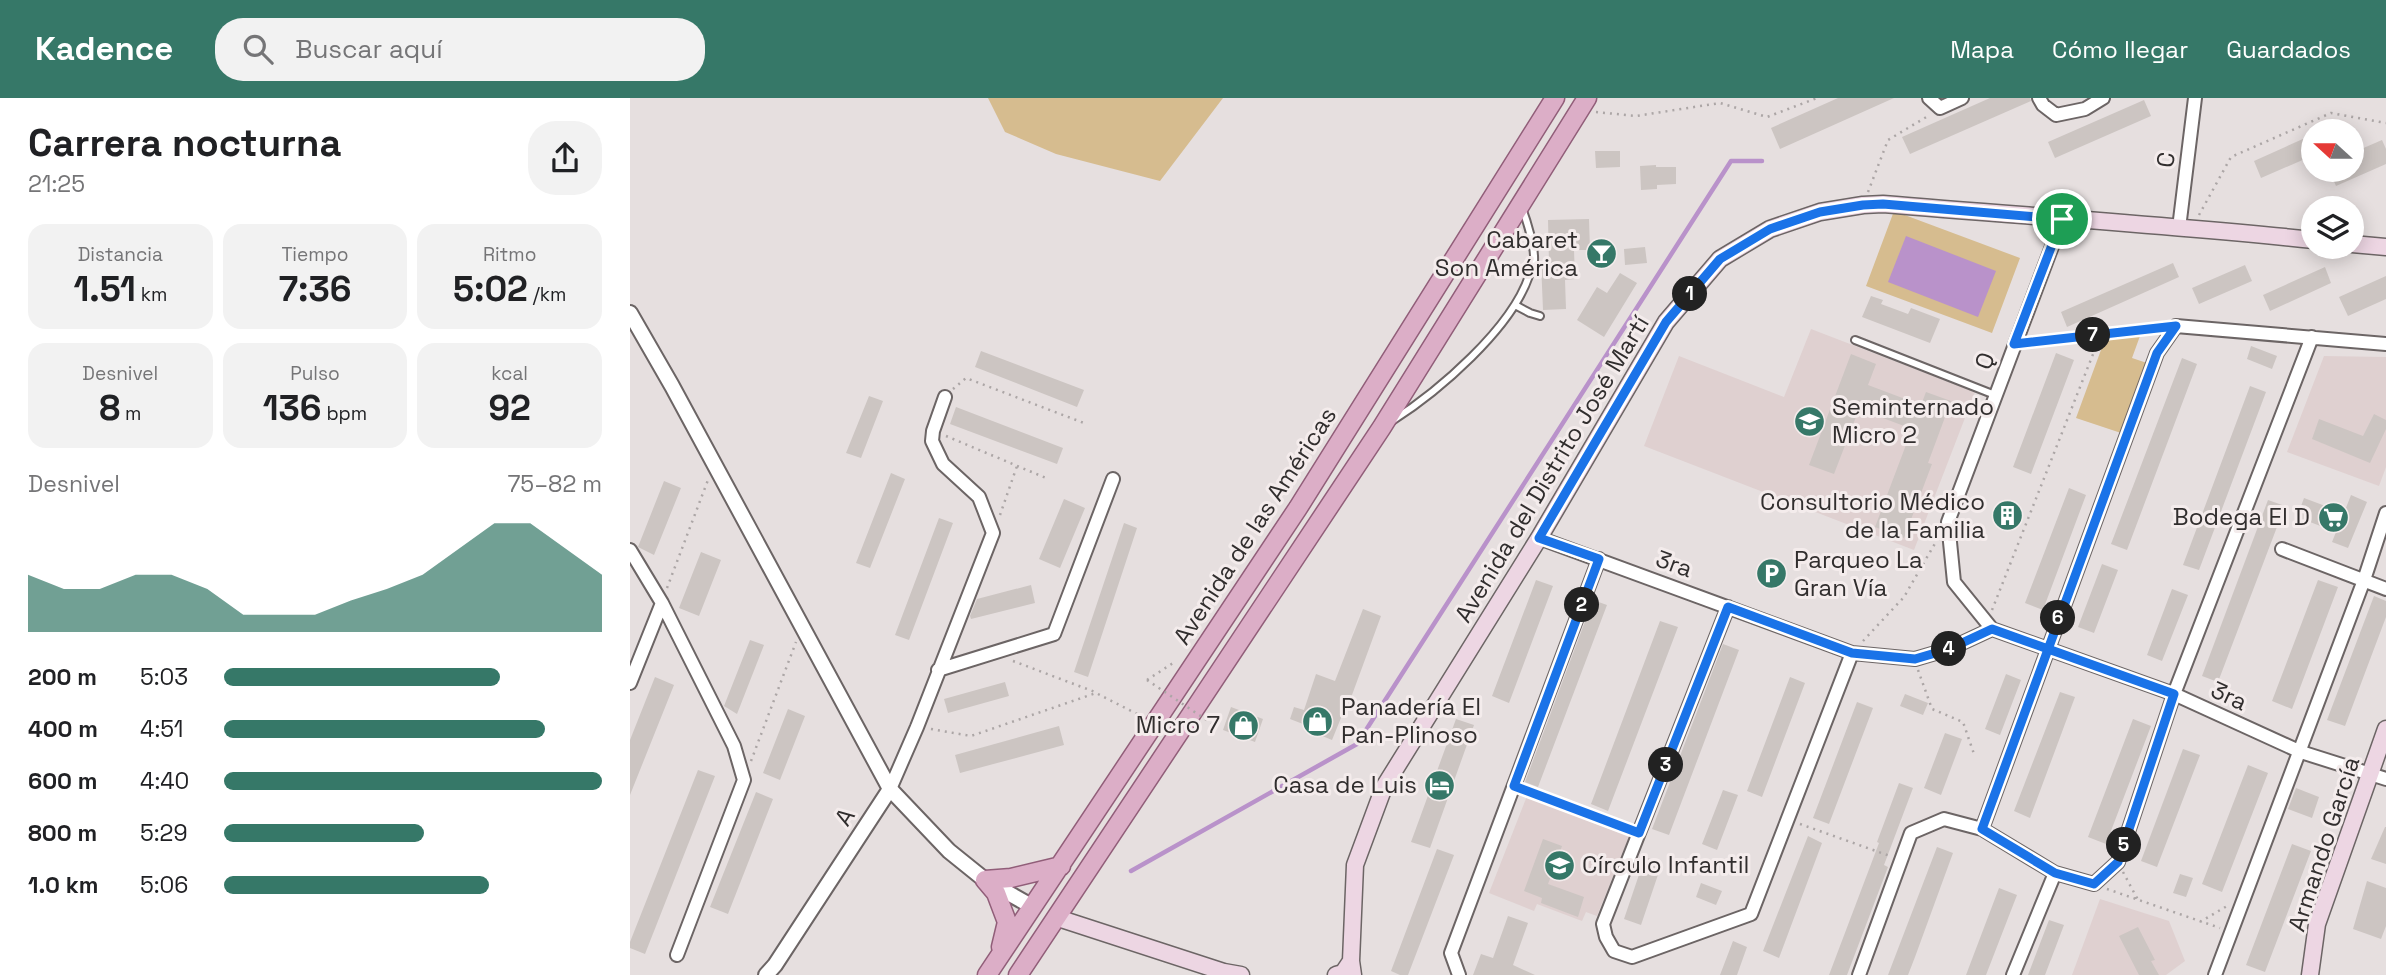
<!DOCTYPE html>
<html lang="es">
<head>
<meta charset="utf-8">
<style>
	:root { --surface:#fff; --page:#f2f2f2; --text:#202124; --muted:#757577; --accent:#367868 }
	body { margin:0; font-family:"Space Grotesk",sans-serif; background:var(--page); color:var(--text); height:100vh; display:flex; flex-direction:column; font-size:26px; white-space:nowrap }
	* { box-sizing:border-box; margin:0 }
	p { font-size:23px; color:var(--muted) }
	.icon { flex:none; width:38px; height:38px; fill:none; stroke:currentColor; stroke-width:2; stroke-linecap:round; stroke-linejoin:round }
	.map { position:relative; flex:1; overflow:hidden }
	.side { display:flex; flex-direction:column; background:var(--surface); width:630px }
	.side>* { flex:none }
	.needle { width:46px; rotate:291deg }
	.tools { position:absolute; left:1671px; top:21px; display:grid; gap:14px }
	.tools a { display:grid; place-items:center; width:63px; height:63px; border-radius:50%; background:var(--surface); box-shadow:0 4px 18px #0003; font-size:35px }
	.pin { position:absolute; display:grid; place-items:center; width:60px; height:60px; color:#fff; margin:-30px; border:4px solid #fff; border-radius:50%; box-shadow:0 2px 7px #0007 }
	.km { position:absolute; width:35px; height:35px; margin:-18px; border-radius:50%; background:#222; color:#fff; font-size:19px; line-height:35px; text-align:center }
	.round { display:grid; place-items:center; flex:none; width:74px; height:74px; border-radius:28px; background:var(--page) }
	.headline { display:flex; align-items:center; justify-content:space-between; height:119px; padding:0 28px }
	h1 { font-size:38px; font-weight:700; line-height:52px }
	.metrics { display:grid; grid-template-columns:repeat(3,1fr); gap:10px; height:119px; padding:7px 28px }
	.metrics div { display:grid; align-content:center; border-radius:18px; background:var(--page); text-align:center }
	.metrics b { font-size:35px; font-weight:700 }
	.metrics small { font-size:19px; font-weight:400 }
	.metrics p { font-size:19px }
	.chart { height:196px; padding:14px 28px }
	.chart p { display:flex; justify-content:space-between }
	.chart svg { width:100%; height:126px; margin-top:7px; fill:var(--accent); opacity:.7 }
	ul { padding:0 28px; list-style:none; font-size:23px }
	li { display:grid; grid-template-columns:112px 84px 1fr; align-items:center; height:52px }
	li i { height:18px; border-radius:9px; background:var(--accent) }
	header { display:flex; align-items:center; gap:42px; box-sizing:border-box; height:98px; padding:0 35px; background:var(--accent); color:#fff }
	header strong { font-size:33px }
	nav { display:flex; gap:38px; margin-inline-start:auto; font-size:24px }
	.search { width:490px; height:63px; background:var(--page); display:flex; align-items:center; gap:18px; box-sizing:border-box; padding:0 24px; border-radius:28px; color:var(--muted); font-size:26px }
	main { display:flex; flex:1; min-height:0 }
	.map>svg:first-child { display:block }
</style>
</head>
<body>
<header>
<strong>Kadence</strong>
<div class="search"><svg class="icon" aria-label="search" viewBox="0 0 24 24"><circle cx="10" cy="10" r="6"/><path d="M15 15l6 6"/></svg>Buscar aquí</div>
<nav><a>Mapa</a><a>Cómo llegar</a><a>Guardados</a></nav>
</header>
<main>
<section class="side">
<div class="headline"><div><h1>Carrera nocturna</h1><p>21:25</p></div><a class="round"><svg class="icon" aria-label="share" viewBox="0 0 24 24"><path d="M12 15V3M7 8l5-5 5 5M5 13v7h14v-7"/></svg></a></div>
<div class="metrics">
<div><p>Distancia</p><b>1.51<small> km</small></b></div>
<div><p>Tiempo</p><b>7:36</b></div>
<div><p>Ritmo</p><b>5:02<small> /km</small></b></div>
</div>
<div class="metrics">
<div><p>Desnivel</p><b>8<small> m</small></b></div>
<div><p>Pulso</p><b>136<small> bpm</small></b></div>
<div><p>kcal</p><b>92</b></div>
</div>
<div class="chart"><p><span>Desnivel</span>75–82 m</p>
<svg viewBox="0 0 160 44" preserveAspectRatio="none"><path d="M0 44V24L10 29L20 29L30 24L40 24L50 29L60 38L70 38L80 38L90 33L100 29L110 24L120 15L130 6L140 6L150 15L160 24V44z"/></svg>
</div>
<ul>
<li><b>200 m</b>5:03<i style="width:73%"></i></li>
<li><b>400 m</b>4:51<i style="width:85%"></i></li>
<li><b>600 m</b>4:40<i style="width:100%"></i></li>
<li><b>800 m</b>5:29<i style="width:53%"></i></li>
<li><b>1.0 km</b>5:06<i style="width:70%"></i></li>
</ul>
</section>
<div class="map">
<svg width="1756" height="877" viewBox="0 0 1756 877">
	<rect width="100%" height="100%" fill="#e6dfdf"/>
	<!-- built -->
	<path fill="#dfd0d0" d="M1181 231 1345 294 1284 452 1014 348 1049 258 1154 299Z
		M1694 258 1756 259V369L1749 388 1657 354Z
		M897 698 999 739 967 818 956 814 952 823 907 806 904 813 859 795Z
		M1470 801 1539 823 1555 863 1536 877H1442Z"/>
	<!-- green -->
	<path fill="#d6bc8f" d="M358 0H593L530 83 426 56 375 34Z
		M1264 113 1390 160 1362 235 1236 188Z
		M1510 238 1502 260 1520 266 1494 336 1446 320 1475 241Z"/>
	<!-- water -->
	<path fill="#b992ca" d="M1276 138 1366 173 1348 219 1258 184Z"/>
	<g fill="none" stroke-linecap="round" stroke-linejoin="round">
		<!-- stream -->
		<path stroke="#b992ca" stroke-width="4.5" d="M501 773 727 646 1101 63H1132"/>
	</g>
	<!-- building -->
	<path fill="#ccc5c2" d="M1208 0H1264L1150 51 1141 30Z
		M1360 0H1400L1401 3 1280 56 1272 39Z
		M1514 2 1521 18 1425 60 1418 44Z
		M1684 36V57L1631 80 1624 63Z
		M1752 42 1756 51V66L1706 88 1699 72H1722V55Z
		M965 53H990V69L966 70Z
		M1026 67V69H1046V86L1027 87V91L1011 92 1010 68Z
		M959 121 960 152H944L945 181 935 182 936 211 913 212 911 164H919L918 122Z
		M1015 149 1017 165 995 167 994 151Z
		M1543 165 1549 179 1437 229 1431 214Z
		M1615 167 1622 183 1569 206 1562 190Z
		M1695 169 1701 185 1640 213 1633 197Z
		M990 175 1007 185 974 239 947 222 967 189 977 195Z
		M1756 178V201L1718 218 1709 199Z
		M1241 198 1253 202 1251 206 1278 216 1281 210 1310 221 1300 245 1232 219Z
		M1621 248 1647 258 1642 271 1617 261Z
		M351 253 454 292 447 309 345 269Z
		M1426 255 1444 262 1401 376 1383 369Z
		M1221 256 1246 266 1238 287 1291 307 1296 294 1321 303 1298 365 1302 366 1274 440 1245 429 1282 331 1229 311 1204 376 1179 367Z
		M1552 260 1567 266 1497 452 1481 446Z
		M1620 288 1636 294 1569 472 1553 467Z
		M239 298 253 303 231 360 216 355Z
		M326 309 433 350 427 366 320 326Z
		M1744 316 1756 322V331L1740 365 1682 341 1689 321 1733 338Z
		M261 375 275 381 240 470 226 465Z
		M34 383 51 390 24 457 8 449Z
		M1439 390 1456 397 1413 512 1395 505Z
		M1721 397 1737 404 1718 450 1702 444 1706 434 1667 419 1674 400 1714 415Z
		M434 401 455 410 430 470 409 461Z
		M1638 402 1655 408 1588 584 1572 578Z
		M1371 406 1392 415 1386 430 1365 421Z
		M309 420 323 425 279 542 265 537Z
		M494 425 507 430 458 579 444 574Z
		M71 454 91 462 69 518 49 510Z
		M1472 466 1488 472 1464 535 1448 529Z
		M906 482 923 488 879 605 862 598Z
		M1688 482 1708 489 1662 611 1642 603Z
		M401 487 405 505 341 521 340 518 347 501Z
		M1542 491 1558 497 1532 563 1517 557Z
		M1744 498 1756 503V519L1715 628 1697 622Z
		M963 502 977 507 908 689 895 684Z
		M733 511 751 518 715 616 713 615 702 642 673 630V626L660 621 664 609 674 612 686 576 705 583Z
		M1030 523 1048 529 978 713 961 706Z
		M120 542 134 547 107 616 94 608Z
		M1093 546 1109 552 1039 737 1022 731Z
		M1376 576 1391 582 1370 637 1355 631Z
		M25 579 44 587 0 697V642Z
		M1160 579 1175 585 1132 699 1117 693Z
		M375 584 379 598 318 615 314 601Z
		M1430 594 1445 599 1400 720 1384 713Z
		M1275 596 1298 605 1293 617 1270 608Z
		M1227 604 1243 610 1199 726 1183 720Z
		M601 609 633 621 625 644 593 632Z
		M158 611 175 618 150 682 133 675Z
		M826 621 844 627 800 750 781 744Z
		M1503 621 1521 628 1476 746 1458 739Z
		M429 628 434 647 330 675 325 657Z
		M1315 635 1332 641 1311 697 1294 690Z
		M1553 651 1570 657 1527 769 1511 763Z
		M1618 667 1638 675 1592 794 1572 786Z
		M68 672 85 678 15 856 0 850V844Z
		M1269 685 1283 690 1254 767 1258 769 1217 877H1199L1249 745 1247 744Z
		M1666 690 1689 699 1682 720 1658 711Z
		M1093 692 1108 697 1087 752 1072 746Z
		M126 694 143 701 98 816 80 809Z
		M1755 729H1756V766L1741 761Z
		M1178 738 1192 745 1149 860 1133 853Z
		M913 741 932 748 918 786 954 799 948 819 911 805 912 800 894 793Z
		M1662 746 1681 753 1635 874 1616 867Z
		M1307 749 1323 755 1285 859 1278 877H1258Z
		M807 751 824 757 778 877H770L761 873Z
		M1015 759 1032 765 1011 827 994 821Z
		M1550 776 1563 780 1556 799 1543 795Z
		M1737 783 1756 790V828L1751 841 1723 831Z
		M1071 785 1092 793 1086 807 1066 799Z
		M1369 790 1387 797 1356 877H1336Z
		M878 818 898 825 883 867 905 877H843L851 856 863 860Z
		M1419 822 1434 827 1415 877H1398Z
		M1508 829 1525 862 1521 863 1529 877H1509L1489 838Z
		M1103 843 1117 849 1107 877H1090Z"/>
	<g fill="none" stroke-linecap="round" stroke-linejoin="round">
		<defs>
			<path id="service" d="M885 207 900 215 910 218
				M1225 242 1365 297
				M762 323C809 293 881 231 899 178 900 174 904 167 904 163 905 149 897 123 892 110"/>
			<path id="minor" d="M1299 0 1310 10 1332 0
				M1409 0 1413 7 1426 17 1455 11 1473 0
				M1549 130 1565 0
				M909 440 1222 555 1285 561 1319 551 1362 531 1544 596 1671 654 1756 681
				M1652 451 1756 491
				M0 452 32 505 104 648 114 682 47 857
				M1098 509 973 826 976 839 984 853 1002 859 1121 816 1222 555
				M1362 531 1324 484 1318 424 1432 122
				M308 572 424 536 483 381
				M0 585 32 505
				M260 691 287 629 363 435 349 399 313 366 302 343 303 333 315 299
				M1352 731 1527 255 1546 228 1756 246
				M829 877 821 855 969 461
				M1229 877 1281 735 1314 721 1352 731 1425 775 1464 786 1488 764 1544 596 1682 239
				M1383 877 1425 775
				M1585 877 1734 482 1756 415"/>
			<path id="tertiary" d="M0 215 42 288 260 691 319 753 355 782 403 809
				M136 877 145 867 260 691"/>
			<path id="secondary" d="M1722 146 1756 149
				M428 820 594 874 611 877
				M706 877 713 875 721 863
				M723 877 721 863 725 767 754 689 909 440 1036 224 1090 161 1140 131 1190 114 1233 107 1253 106C1396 118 1540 127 1684 142
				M1680 877 1687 826 1756 631"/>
			<path id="primary" d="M355 782 366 795 377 824 371 849
				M355 782 381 780 431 768
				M357 877 668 410 925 0
				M388 877 752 329 957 0"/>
		</defs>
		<!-- service casing -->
		<use href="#service" stroke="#6c6565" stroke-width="10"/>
		<!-- minor casing -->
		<use href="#minor" stroke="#6c6565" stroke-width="16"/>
		<!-- tertiary casing -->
		<use href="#tertiary" stroke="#6c6565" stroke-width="18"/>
		<!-- secondary casing -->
		<use href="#secondary" stroke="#6c6565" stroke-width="19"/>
		<!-- primary casing -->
		<use href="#primary" stroke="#915e79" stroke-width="21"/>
		<!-- path -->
		<path stroke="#aca6a6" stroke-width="2.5" stroke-dasharray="2 5" stroke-linecap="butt" d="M966 14 1006 18 1090 5 1137 19 1187 0
			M1238 94 1258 42 1298 18
			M1569 117 1601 59 1701 15 1756 25
			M1400 244 1529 230
			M323 291 336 280 454 325
			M316 338 416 380
			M370 417 387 368
			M37 490 78 382
			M1362 512 1471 236
			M1233 543 1274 499 1307 442
			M383 563 465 594
			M1288 572 1302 611 1333 624 1344 656
			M517 582 543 565
			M301 631 341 638 466 595 511 618
			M121 663 166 544
			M897 693 998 731
			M1170 726 1260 758
			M1493 774 1508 802
			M1477 791 1590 830
			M1570 824 1597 808"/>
		<!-- service -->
		<use href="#service" stroke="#fff" stroke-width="6"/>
		<!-- minor -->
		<use href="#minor" stroke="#fff" stroke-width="12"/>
		<!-- tertiary -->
		<use href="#tertiary" stroke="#fff" stroke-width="14"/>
		<!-- secondary -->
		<use href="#secondary" stroke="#edd6e3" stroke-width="16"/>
		<!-- primary -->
		<use href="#primary" stroke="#dcaec7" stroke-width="18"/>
		<!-- path-bridge -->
		<path stroke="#aca6a6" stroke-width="2.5" stroke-dasharray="2 5" stroke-linecap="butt" d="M517 582 584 627"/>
	</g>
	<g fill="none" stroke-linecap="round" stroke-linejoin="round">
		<defs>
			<path id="route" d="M1432 121 1253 106 1233 107 1190 114 1140 131 1090 161 1036 224 909 440 969 461 884 688 1009 735 1098 509 1222 555 1285 561 1319 551 1362 531C1422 553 1483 574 1544 596L1488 764 1464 786 1425 775 1352 731 1527 255 1546 228 1384 246 1432 121"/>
		</defs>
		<!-- route casing -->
		<use href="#route" stroke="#fff" stroke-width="14"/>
		<!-- route -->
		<use href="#route" stroke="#1a73e8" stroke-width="9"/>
	</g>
	<!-- icons -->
	<defs>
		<symbol id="bar-disc" viewBox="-11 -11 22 22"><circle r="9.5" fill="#367868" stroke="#f4ecec"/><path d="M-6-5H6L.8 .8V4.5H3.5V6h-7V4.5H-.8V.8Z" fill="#fff"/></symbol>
		<symbol id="school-disc" viewBox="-11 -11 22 22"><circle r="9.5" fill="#367868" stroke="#f4ecec"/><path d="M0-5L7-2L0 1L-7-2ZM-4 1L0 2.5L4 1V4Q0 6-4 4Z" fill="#fff"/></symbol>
		<symbol id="building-disc" viewBox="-11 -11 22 22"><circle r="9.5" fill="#367868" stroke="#f4ecec"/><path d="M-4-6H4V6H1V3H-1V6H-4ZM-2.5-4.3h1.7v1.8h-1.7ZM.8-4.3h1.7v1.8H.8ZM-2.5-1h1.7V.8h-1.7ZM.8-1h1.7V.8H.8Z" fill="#fff"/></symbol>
		<symbol id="supermarket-disc" viewBox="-11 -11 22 22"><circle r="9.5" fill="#367868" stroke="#f4ecec"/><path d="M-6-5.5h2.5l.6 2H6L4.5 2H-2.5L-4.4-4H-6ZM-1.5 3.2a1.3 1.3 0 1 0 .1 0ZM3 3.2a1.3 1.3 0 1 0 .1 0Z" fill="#fff"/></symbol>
		<symbol id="parking-disc" viewBox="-11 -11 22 22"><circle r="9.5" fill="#367868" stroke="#f4ecec"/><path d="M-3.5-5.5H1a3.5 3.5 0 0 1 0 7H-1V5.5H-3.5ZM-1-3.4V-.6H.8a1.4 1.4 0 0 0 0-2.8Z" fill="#fff"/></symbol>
		<symbol id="shop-disc" viewBox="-11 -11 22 22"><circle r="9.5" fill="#367868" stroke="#f4ecec"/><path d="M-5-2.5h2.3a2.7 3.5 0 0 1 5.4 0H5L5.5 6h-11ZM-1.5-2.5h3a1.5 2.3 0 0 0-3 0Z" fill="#fff"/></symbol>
		<symbol id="hotel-disc" viewBox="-11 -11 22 22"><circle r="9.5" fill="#367868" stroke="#f4ecec"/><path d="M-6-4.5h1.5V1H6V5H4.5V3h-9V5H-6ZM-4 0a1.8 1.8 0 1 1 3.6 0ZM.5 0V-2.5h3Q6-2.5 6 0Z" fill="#fff"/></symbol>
	</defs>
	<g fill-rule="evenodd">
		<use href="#bar-disc" x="954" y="138" width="35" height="35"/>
		<use href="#school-disc" x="1162" y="306" width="35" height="35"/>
		<use href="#building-disc" x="1360" y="400" width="35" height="35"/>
		<use href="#supermarket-disc" x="1686" y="402" width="35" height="35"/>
		<use href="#parking-disc" x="1124" y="458" width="35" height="35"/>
		<use href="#shop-disc" x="670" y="606" width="35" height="35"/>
		<use href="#shop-disc" x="596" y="610" width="35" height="35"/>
		<use href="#hotel-disc" x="792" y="670" width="35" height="35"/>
		<use href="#school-disc" x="912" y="750" width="35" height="35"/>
	</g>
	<g text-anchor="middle" stroke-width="6" stroke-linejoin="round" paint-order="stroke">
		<!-- street labels -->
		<g font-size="24" fill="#312e2e" stroke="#f4ecec">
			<text transform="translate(1536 62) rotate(-83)" y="8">C</text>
			<text transform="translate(1355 263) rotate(-70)" y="8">Q</text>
			<text transform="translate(922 371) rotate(-59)" y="8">Avenida del Distrito José Martí</text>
			<text transform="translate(625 428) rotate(-57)" y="8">Avenida de las Américas</text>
			<text transform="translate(1044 466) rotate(20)" y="8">3ra</text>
			<text transform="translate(1599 598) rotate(25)" y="8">3ra</text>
			<text transform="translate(215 719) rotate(-57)" y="8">A</text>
			<text transform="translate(1694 746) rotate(-72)" y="8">Armando García</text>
		</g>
		<!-- poi labels -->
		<g font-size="24" fill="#312e2e" stroke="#f4ecec" text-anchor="end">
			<text x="948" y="150">Cabaret<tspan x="948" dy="28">Son América</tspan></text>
			<text x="1202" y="317" text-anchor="start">Seminternado<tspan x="1202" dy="28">Micro 2</tspan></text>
			<text x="1355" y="412">Consultorio Médico<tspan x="1355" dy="28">de la Familia</tspan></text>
			<text x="1680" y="427">Bodega El D</text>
			<text x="1164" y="470" text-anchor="start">Parqueo La<tspan x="1164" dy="28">Gran Vía</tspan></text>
			<text x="711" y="617" text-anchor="start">Panadería El<tspan x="711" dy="28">Pan-Plinoso</tspan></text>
			<text x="590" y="635">Micro 7</text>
			<text x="787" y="695">Casa de Luis</text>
			<text x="952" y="775" text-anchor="start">Círculo Infantil</text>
		</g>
	</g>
</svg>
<div class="tools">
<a><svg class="needle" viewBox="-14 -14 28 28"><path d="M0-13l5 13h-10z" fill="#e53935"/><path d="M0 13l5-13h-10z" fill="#757577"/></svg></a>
<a><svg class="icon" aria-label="layers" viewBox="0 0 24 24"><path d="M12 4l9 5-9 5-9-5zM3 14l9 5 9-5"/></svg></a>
</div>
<div class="pin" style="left:1432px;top:121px;background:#1e9e55"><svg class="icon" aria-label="arrive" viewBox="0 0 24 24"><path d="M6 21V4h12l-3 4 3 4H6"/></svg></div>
<b class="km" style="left:1060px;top:196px">1</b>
<b class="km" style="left:952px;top:507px">2</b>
<b class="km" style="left:1036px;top:667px">3</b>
<b class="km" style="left:1319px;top:551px">4</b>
<b class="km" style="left:1494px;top:747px">5</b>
<b class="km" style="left:1428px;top:520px">6</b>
<b class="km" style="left:1463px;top:237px">7</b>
</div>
</main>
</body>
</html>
